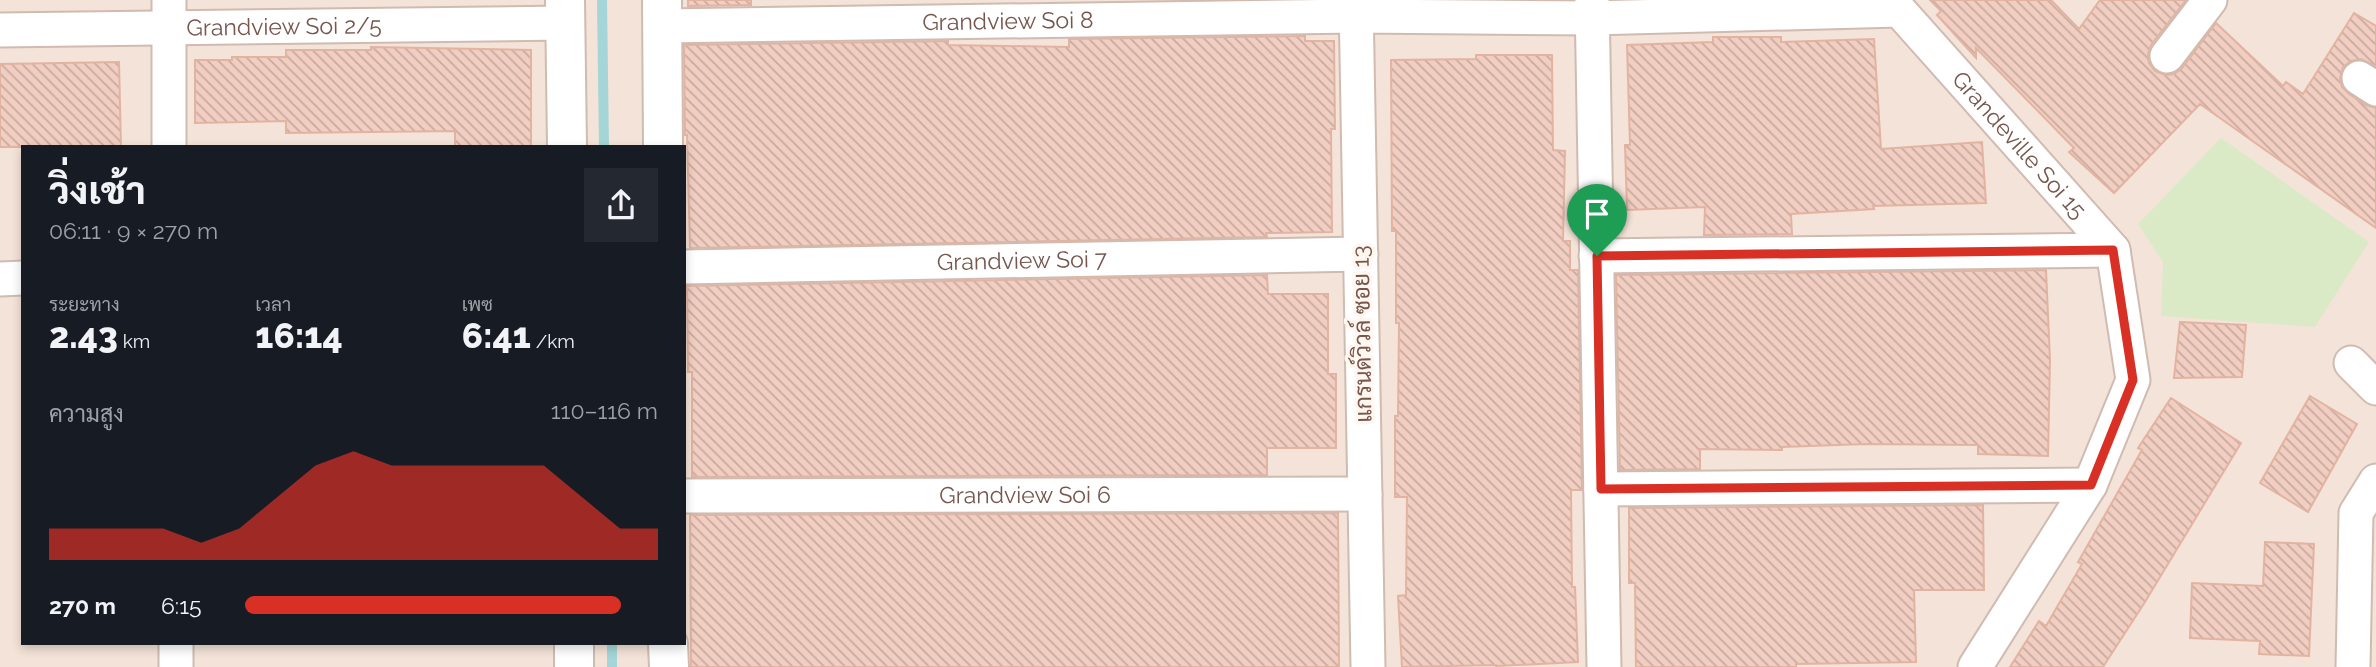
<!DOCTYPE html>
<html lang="th">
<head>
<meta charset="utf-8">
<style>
	:root { --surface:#171b24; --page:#242831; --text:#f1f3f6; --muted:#9ea1a6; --accent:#d93025 }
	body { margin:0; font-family:Raleway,Sarabun,sans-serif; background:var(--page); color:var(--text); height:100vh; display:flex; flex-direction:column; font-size:26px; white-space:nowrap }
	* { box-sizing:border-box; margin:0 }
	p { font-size:23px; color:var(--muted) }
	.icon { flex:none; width:38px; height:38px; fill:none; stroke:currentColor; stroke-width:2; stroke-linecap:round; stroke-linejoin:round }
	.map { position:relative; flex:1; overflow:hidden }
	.details { position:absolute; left:21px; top:145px; width:665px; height:500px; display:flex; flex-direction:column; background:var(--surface); border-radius:0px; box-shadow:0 4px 10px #0003 }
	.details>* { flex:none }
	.pin { position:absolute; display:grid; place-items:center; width:60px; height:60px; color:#fff; margin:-72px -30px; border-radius:50% 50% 50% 0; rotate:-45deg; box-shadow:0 0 7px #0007 }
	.pin .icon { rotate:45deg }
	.round { display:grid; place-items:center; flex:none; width:74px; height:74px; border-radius:0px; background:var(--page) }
	.overview { display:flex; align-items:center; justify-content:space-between; height:119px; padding:0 28px }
	h1 { font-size:38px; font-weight:800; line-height:52px }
	.figures { display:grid; grid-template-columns:repeat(3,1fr); gap:10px; height:119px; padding:7px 28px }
	.figures div { display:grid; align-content:center }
	.figures b { font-size:35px; font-weight:800 }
	.figures small { font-size:19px; font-weight:400 }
	.figures p { font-size:19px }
	.chart { height:196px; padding:14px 28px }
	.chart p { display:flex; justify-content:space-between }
	.chart svg { width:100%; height:126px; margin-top:7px; fill:var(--accent); opacity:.7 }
	ul { padding:0 28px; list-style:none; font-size:23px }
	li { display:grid; grid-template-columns:112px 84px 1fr; align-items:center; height:52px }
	li i { height:18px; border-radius:9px; background:var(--accent) }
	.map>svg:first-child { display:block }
</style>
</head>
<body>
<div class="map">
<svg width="2376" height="667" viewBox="0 0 2376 667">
	<defs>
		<pattern id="building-back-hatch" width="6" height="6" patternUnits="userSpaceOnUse" patternTransform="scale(1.75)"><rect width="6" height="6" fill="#f1cec1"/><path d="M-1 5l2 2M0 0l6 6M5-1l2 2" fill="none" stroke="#c8aa9f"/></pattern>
	</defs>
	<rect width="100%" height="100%" fill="#fcf2e9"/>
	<!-- residential -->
	<path fill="#f4e3d8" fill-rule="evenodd" d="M0 0H2376V667H0ZM23 147H684V644H23Z"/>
	<!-- green -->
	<path fill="#daeac7" d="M2221 138 2369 242 2315 327 2161 316 2163 262 2138 224Z"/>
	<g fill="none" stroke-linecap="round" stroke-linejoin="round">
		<!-- stream -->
		<path stroke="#a4d6d7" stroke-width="10" d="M602 0 604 147
			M612 644V667"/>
	</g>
	<!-- building -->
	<path fill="url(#building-back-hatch)" stroke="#e3b3a2" stroke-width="2" d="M688 0H751V5L688 6Z
		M1930 0H2051L2079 29 2100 0H2186L2151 45 2148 54 2149 63 2155 71 2165 75 2174 74 2182 68 2216 23 2283 86 2286 82 2303 94 2354 13 2376 26V66L2361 59 2351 61 2343 67 2340 78 2342 87 2349 94 2366 105 2376 108V228L2200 104 2114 193 2069 152 2074 148 1976 48V58L1937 15 1941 11Z
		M1305 36V41H1334L1335 129H1331L1332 232 1266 233 1267 237 690 248 687 135H685L684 45 948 41V45L1069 47V39Z
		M1713 37H1781V42L1874 39 1881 149 1982 142 1986 203 1873 206 1874 209 1791 214 1792 234 1704 235 1705 207 1627 210 1625 145H1630L1627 45 1713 42Z
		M371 47 531 50V147H455V131L286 133V121L195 123V60H232V57H286V50H371Z
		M1476 55H1552L1553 150 1565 151 1563 241H1570V270H1578L1582 490H1571L1572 587H1575L1578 662 1496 666V665L1402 667 1398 596 1406 595 1407 497H1395V416H1398L1399 323H1396V231H1392L1391 60 1476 59Z
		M119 62 121 147H0V64Z
		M2046 270 2050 360 2048 456 1978 454V445L1866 444 1782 447V450L1700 449V469L1620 470 1616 275Z
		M1267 275 1268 294H1328V374H1336V448H1267V475L692 477V372H688L687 286Z
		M2180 322 2246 325 2242 377 2174 378Z
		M2310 396 2357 424 2308 512 2260 483Z
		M2171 398 2241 443 2145 602 2103 667H2010L2039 621 2046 626 2082 564 2078 562 2142 450 2138 448Z
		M1983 505 1984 590H1914L1916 662 1796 664V667H1636L1635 583H1629V508Z
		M1338 513 1339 667H691L690 515Z
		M2265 542 2314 544 2309 656 2259 654 2260 641 2190 638 2192 583 2263 586Z"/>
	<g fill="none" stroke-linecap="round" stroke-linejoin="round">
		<defs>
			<g id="minor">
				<path d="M1356 0 1368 667"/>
				<path d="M1592 0 1604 667"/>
				<path id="s1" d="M662 26 1356 16 1592 18 1899 10 2113 250 2133 380 2090 485 1975 667"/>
				<path id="s2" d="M0 30 566 23"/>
				<path d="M2167 56 2210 0"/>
				<path d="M2359 78 2376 89"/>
				<path d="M169 147V0"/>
				<path d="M1596 256 2113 250"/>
				<path id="s3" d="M684 267 1361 254"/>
				<path d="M0 279 23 278"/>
				<path d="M2351 363 2376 388"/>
				<path d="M1601 489 2090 485"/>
				<path id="s4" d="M684 496 1365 494"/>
				<path d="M176 644V667"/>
				<path d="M2353 667 2356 513 2376 481"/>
			</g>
			<path id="tertiary" d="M565 0 567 147
				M662 0 663 147
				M574 644V667
				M668 644 669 667"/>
		</defs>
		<!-- minor casing -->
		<use href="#minor" stroke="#d0bbb1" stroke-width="37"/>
		<!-- tertiary casing -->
		<use href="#tertiary" stroke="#d0bbb1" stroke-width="42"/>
		<!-- minor -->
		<use href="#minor" stroke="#fff" stroke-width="33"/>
		<!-- tertiary -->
		<use href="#tertiary" stroke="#fff" stroke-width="38"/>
	</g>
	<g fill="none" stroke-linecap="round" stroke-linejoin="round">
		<defs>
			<path id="route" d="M2113 250 2133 380 2091 485 1601 489 1597 256Z"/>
		</defs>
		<!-- route casing -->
		<use href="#route" stroke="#fff" stroke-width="14"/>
		<!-- route -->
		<use href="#route" stroke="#d93025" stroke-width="9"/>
	</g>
	<g text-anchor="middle" stroke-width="7" stroke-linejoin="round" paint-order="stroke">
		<!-- street labels -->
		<g font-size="23" fill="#76564d" stroke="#fff7f0">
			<text dy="8" stroke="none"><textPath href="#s1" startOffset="346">Grandview Soi 8</textPath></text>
			<text dy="8" stroke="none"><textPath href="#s2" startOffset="284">Grandview Soi 2/5</textPath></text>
			<text dy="8" stroke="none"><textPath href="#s1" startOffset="1418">Grandeville Soi 15</textPath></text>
			<text dy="8" stroke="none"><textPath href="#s3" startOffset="338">Grandview Soi 7</textPath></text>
			<text transform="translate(1362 334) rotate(-91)" y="8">แกรนด์วิวล์ ซอย 13</text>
			<text dy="8" stroke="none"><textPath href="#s4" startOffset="341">Grandview Soi 6</textPath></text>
		</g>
	</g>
</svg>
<div class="pin" style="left:1597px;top:256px;background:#1e9e55"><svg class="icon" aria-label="arrive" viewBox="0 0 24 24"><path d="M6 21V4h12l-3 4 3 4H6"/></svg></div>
<section class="details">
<div class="overview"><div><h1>วิ่งเช้า</h1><p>06:11 · 9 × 270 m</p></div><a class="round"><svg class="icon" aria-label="share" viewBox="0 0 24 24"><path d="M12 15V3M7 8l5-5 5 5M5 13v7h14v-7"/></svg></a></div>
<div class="figures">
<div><p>ระยะทาง</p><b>2.43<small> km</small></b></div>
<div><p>เวลา</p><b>16:14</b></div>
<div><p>เพซ</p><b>6:41<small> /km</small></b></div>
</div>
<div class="chart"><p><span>ความสูง</span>110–116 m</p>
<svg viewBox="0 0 160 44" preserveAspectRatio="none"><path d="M0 44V33L10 33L20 33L30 33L40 38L50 33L60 22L70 11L80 6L90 11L100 11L110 11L120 11L130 11L140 22L150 33L160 33V44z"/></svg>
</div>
<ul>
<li><b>270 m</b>6:15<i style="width:91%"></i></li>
</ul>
</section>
</div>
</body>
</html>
